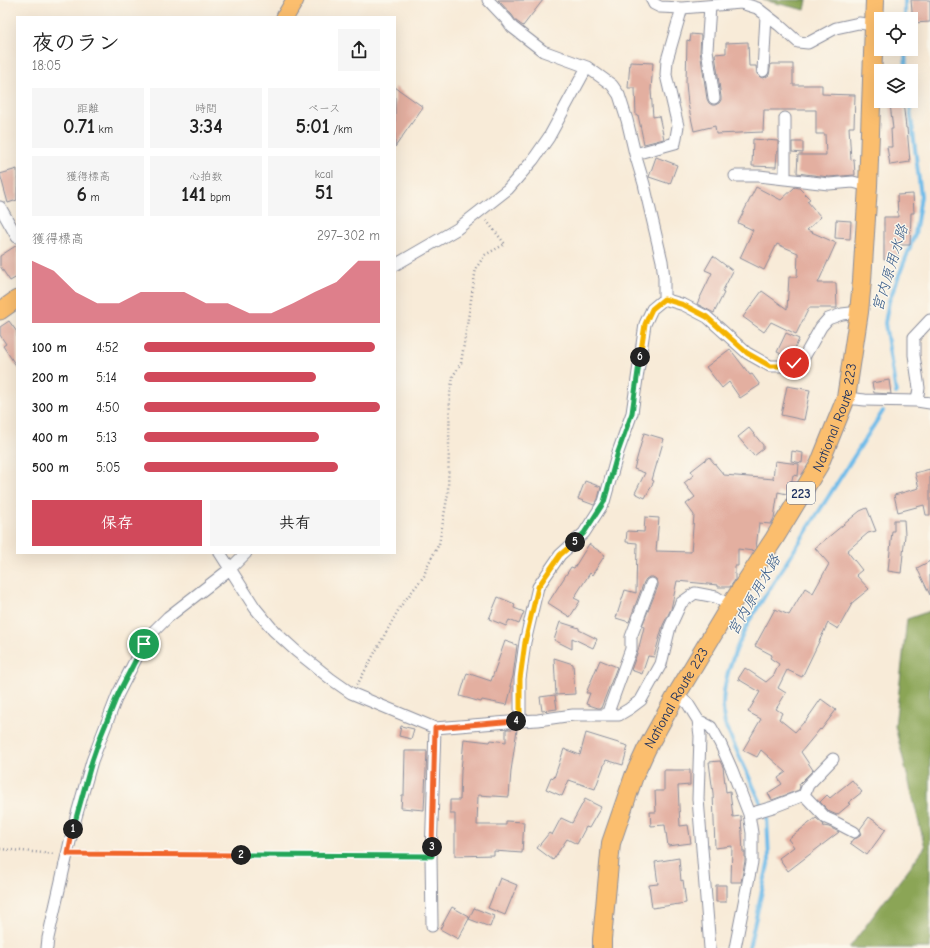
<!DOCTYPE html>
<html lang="ja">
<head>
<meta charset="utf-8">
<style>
	:root { --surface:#fff; --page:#f6f6f6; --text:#222; --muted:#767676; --accent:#d1495b }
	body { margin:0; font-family:"Comic Neue","Klee One",sans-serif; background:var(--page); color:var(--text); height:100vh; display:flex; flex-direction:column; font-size:15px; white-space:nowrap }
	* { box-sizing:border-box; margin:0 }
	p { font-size:13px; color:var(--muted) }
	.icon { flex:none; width:22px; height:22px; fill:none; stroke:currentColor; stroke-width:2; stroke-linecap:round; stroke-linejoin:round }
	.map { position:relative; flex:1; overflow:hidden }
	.panel { position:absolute; left:16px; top:16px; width:380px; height:538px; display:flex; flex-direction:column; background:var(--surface); border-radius:0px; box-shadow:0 4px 16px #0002 }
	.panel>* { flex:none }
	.tools { position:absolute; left:874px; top:12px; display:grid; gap:8px }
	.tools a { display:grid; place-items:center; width:44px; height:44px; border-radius:0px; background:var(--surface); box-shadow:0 4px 16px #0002; font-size:20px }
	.pin { position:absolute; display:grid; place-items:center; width:34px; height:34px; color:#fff; margin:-17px; border:2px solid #fff; border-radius:50%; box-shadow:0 1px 4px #0007 }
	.km { position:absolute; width:20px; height:20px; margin:-10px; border-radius:50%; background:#222; color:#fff; font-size:11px; line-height:20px; text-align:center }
	.round { display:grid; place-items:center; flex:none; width:42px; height:42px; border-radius:0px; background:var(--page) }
	.overview { display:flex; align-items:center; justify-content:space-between; height:68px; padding:0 16px }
	h1 { font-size:22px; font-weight:700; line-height:30px }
	.metrics { display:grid; grid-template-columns:repeat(3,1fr); gap:6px; height:68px; padding:4px 16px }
	.metrics div { display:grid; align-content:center; border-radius:0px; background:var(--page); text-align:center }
	.metrics b { font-size:20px; font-weight:700 }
	.metrics small { font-size:11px; font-weight:400 }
	.metrics p { font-size:11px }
	.chart { height:112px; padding:8px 16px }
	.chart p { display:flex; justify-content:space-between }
	.chart svg { width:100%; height:72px; margin-top:4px; fill:var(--accent); opacity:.7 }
	.button { display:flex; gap:8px; margin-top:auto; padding:8px 16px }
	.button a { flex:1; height:46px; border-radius:0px; background:var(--accent); color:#fff; font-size:16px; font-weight:700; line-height:46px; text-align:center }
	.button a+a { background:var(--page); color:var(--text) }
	ul { padding:0 16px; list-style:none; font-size:13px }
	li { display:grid; grid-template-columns:64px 48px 1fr; align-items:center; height:30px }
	li i { height:10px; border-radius:5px; background:var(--accent) }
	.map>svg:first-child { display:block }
</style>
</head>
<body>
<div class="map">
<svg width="930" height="948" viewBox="0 0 930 948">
	<rect width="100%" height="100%" fill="#fbf7ec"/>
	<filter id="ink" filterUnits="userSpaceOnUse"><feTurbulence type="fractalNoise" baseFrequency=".025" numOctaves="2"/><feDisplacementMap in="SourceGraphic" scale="8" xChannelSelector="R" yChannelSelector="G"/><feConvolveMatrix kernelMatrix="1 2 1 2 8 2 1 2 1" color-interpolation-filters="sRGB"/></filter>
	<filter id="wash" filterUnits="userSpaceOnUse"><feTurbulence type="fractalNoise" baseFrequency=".012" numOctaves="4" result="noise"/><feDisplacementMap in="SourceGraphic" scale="16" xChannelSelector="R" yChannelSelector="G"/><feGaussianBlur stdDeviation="0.9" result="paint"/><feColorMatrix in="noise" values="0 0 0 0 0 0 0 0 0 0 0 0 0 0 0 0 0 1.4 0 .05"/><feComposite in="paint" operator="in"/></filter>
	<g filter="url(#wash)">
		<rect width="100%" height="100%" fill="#f8ebd8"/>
		<!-- forest -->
		<path fill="#8ba556" stroke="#536a5a" d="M763 0H807L805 10Z
			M930 611V948H849L925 847 895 726 907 619Z"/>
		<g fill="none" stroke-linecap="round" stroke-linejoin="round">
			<!-- stream -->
			<path stroke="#70bce9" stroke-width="4" d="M905 0V19
				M905 49 906 71
				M896 393 885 323 889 301 915 234 921 196 909 101
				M749 948 769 860 767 816 725 725C717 688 734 653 749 621L883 411"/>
		</g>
		<g id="blocks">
			<!-- building -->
			<path fill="#e3afa0" d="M498 0H543L523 26 516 21 512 15Z
				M911 0H930V22L913 23Z
				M691 34 701 35 700 51 707 99 709 103 712 105H715L719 103 721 100V97L715 54 726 53V43L748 42 749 66H756L757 74 760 77 763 78 766 77 769 75 771 64H793V85H822V94L855 95 854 127H849L851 160 854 159 855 175 829 177 797 173 798 155H826L825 134H816V110H764L763 132 716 134 715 126 694 131 688 104 686 83 687 40 690 41Z
				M630 62 653 63 651 90 653 117 659 116 664 139 644 144 638 115 636 116 635 88H628Z
				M395 87 423 107 395 147Z
				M903 102 906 128H907L910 162 890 165 887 147H892L891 129H893L890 104Z
				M753 139 778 141V152H777L776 167 752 166Z
				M792 142H803V153L792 152Z
				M656 157 677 165 670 184 649 177Z
				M17 169V200L8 203 0 174Z
				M756 187 781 200 795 187 799 188 810 199 807 201 821 217 807 230 836 243 818 283H836L837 308H809L796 334 771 322 764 332 743 317 762 291 787 309 789 277H797L798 253 777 244 764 270 740 258 753 230 738 223Z
				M913 194 914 213H911L910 245H898V260H884V217H898L897 195Z
				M836 220 851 221 850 239 835 238Z
				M17 245V277L10 281 0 266V256Z
				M713 256 733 271 722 292 724 293 714 313 697 304 712 273 705 270Z
				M9 321 17 332V367L3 346 6 344 0 335V327Z
				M786 333 799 339 791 357H788L777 352Z
				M730 349 750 375 752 374 760 385 740 398 729 382 722 388 706 367Z
				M889 380 891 394 874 393 872 383Z
				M787 386 810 390 804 420 781 415Z
				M749 428 763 445V449L754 456 738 437Z
				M644 433 664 439 652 480 654 481 645 498 635 493 645 473 634 469Z
				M792 451 803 453 802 463 791 461Z
				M709 457 724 475 774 479 773 478 775 461 799 464 798 476 793 475 791 485 788 484 787 494 778 492 774 518 771 524 759 523 756 548 753 551 738 549V566H735V580L730 587H718V585L677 581 671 609 663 625 654 657 648 656 642 674 631 670 638 651 644 627 642 626 658 586V583L656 579 653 577H649L646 579 644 582 629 622 616 618 625 590 636 593 637 543 626 542 627 531 644 532 645 517 659 518 656 551 691 552 694 515 686 504 695 497 684 483 694 475 691 471Z
				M930 469V515H926L924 505 898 512 894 495 919 488 915 473Z
				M585 481 601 487 598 499 594 505 578 499Z
				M867 508 876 531 868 533 847 551 862 570 856 575 869 589 853 602 838 629 828 623 802 677 787 670 778 688 786 693 776 709 782 713 779 719 795 732 804 722H805L821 699 836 710 821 730 820 729 801 752 813 770 799 784 800 786 799 790 772 800 768 793 782 784 778 778 786 772 761 750 757 757 743 750 761 719 748 712 760 692 738 679 745 668 766 682 774 675 779 664 770 658 772 655 755 646 775 609 789 615 805 588 813 593 829 564 815 548 860 511Z
				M894 520H904L905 535 901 573 888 571 892 531H894Z
				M589 544 605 555 592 575 590 573 574 598 580 601 570 617 548 603 571 567 574 568Z
				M930 561V595L917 568Z
				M498 597 515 604 514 608 524 612 519 624 509 620 506 626 489 619Z
				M560 622 579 628V630L597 639 593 648 572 638V649L554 640Z
				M505 641 517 645 513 676 510 686H512L507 705 482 700 481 702 460 696 467 673 491 681Z
				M554 658 573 664 575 694 556 695Z
				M600 660 617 667 601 708H598L586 704 590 693H586Z
				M555 695 557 709 542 711 540 697Z
				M401 726 414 729 411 739 399 736Z
				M506 729H517L511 771 509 797 478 795 477 825H506V821L524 822 522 853 494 851V855L455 856V814H450V800H460L461 770 464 739 490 742 491 740 506 742Z
				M586 733 628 746 623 765 606 760 595 789 569 780 562 796 546 789 551 777 554 778 564 749 580 755Z
				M405 751H427L424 810 401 808 402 795H404Z
				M720 761 723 767 726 792 730 791 733 817 741 816 743 852H745V861L741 882H731L732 846 715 848 713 793 709 762Z
				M664 770H690V785L678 786 680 826 688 825 691 843 668 846 665 825 651 826 650 812H656L655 791H664Z
				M852 780 862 792 848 803 850 804 837 815 830 812 820 802 827 795 830 798Z
				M585 799 601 807 589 828 586 827 577 844 567 839 553 860 537 848 549 833 552 835 561 818 572 823Z
				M869 817 886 829 867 855 850 843 853 839 857 838 860 836 861 832 860 829Z
				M816 818 824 825 823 826 829 827 839 832 788 871 779 858 794 847 788 839Z
				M679 858 681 881 683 880 686 903 652 908 649 885 658 884 655 862Z
				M500 878 517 885 505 915 488 908Z
				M716 885H726V902H716Z
				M452 907 470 917 458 939 440 929Z
				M474 908 494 916 490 927 469 919Z"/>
		</g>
	</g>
	<g filter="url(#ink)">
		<use href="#blocks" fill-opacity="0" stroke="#8a8d9b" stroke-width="1"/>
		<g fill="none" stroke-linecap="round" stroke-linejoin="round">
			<defs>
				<path id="minor" d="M488 0 507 20 512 27 543 51 587 67 612 85 619 95 627 120 635 154 644 184 662 261 664 278V299L652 309 645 324 632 413 618 452 604 502 584 533 560 555 538 587 525 642 520 679V721
					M652 0 654 4 660 7 682 8 741 3 757 8 779 25 798 42 808 43 836 28 859 23 874 25
					M710 6 707 50 714 98
					M763 71 766 16
					M785 118V179L829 184 853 182 868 186
					M635 154 675 143 678 126 666 75 667 60 682 8
					M735 176H759L785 179
					M0 207 17 237
					M395 265 457 229 508 189 533 160 549 137 587 67
					M664 299 684 305 707 317 747 353 770 366H782L794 363 803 359 821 327 828 319 842 314 859 312
					M846 398 865 400 917 401 930 403
					M917 401 919 388 914 355V337L930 320
					M220 553 255 608 274 631 296 651 331 679 351 693 435 728 520 721 538 720 573 715H619L629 709 641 700 661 664 670 627 681 603 695 593 716 597 730 606
					M677 694 688 704 698 720 700 736 698 799 710 948
					M607 715 631 649V637L651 584
					M698 720 711 727 720 743 732 770 749 814 752 833V862L735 948
					M804 795 808 785 833 759
					M749 814 773 807 804 795 826 818 833 821 854 832
					M432 926 431 856 435 728
					M47 948 48 938 74 824 92 761 118 694 144 643 154 631 168 617 230 569 246 553"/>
				<path id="primary" d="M285 17 295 0
					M0 311 17 299"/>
				<g id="trunk">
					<path id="s1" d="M602 948V939L611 843 634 776 646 750 677 694 730 606 774 539 819 465 846 398 859 312 862 281 868 186 875 0"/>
				</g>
			</defs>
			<!-- minor casing -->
			<use href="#minor" stroke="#8a8d9b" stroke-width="13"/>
			<!-- primary casing -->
			<use href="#primary" stroke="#8a8d9b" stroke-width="19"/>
			<!-- trunk casing -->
			<use href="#trunk" stroke="#8a8d9b" stroke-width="20"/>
			<!-- path -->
			<path stroke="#8a8d9b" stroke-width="2.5" stroke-dasharray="1 3" stroke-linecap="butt" d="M357 685 361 678 400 607 424 576 427 566 439 544 448 493 450 393 453 376 461 363 476 268 485 255 505 244 486 220
				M0 849 55 854
				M78 855 421 856"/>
			<!-- minor -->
			<use href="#minor" stroke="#fff" stroke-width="11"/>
			<!-- primary -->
			<use href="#primary" stroke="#fbbe6e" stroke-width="17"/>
			<!-- trunk -->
			<use href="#trunk" stroke="#fbbe6e" stroke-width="18"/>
		</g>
	</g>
	<g fill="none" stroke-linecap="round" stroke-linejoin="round" filter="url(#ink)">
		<defs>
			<path id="split-1" d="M73 829 92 761 100 738 118 694 144 644"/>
			<path id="split-2" d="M73 829 68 854 241 855"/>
			<path id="split-3" d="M241 855 432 856V847"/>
			<path id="split-4" d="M432 847 435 728 516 721"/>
			<path id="split-5" d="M516 721H520V679L525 642 538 587 560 555 575 542"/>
			<path id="split-6" d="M575 542 584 533 604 502 618 452 632 413 640 357"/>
			<path id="split-7" d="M640 357 645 324 652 309 664 299 684 305 707 317 747 353 770 366H782L794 363"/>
		</defs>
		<!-- split-1 casing -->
		<use href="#split-1" stroke="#fff" stroke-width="8"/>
		<!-- split-2 casing -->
		<use href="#split-2" stroke="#fff" stroke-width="8"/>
		<!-- split-3 casing -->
		<use href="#split-3" stroke="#fff" stroke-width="8"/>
		<!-- split-4 casing -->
		<use href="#split-4" stroke="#fff" stroke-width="8"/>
		<!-- split-5 casing -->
		<use href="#split-5" stroke="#fff" stroke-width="8"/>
		<!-- split-6 casing -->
		<use href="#split-6" stroke="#fff" stroke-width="8"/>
		<!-- split-7 casing -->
		<use href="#split-7" stroke="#fff" stroke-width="8"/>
		<!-- split-1 -->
		<use href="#split-1" stroke="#22a559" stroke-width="5"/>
		<!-- split-2 -->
		<use href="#split-2" stroke="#f0652b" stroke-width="5"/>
		<!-- split-3 -->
		<use href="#split-3" stroke="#22a559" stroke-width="5"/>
		<!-- split-4 -->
		<use href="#split-4" stroke="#f0652b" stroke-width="5"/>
		<!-- split-5 -->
		<use href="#split-5" stroke="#f5b400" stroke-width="5"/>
		<!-- split-6 -->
		<use href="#split-6" stroke="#22a559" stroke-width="5"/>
		<!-- split-7 -->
		<use href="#split-7" stroke="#f5b400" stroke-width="5"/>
	</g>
	<g text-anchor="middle" stroke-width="3" stroke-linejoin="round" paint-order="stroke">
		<!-- shield labels -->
		<rect fill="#fbf7ec" stroke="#5e6b89" stroke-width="1" x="787" y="482" width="28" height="22" rx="3"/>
		<g font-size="13" font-weight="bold" fill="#1b2f5e">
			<text x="801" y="498">223</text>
		</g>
		<!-- street labels -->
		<g font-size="14" fill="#1b2f5e" stroke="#fbf7ec">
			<text dy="5" stroke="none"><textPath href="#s1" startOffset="589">National Route 223</textPath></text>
			<text dy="5" stroke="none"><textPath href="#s1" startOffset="265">National Route 223</textPath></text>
		</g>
		<!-- water labels -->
		<g font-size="15" font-style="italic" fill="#355988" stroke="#fbf7ec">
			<text transform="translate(890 268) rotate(-73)" y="5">宮内原用水路</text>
			<text transform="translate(754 595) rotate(-60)" y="5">宮内原用水路</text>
		</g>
	</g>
</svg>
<div class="tools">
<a><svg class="icon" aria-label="locate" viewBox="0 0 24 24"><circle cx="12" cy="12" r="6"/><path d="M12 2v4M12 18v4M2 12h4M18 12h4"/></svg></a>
<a><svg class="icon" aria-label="layers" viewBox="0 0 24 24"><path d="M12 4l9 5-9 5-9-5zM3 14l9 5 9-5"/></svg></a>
</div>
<div class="pin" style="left:144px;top:644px;background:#1e9e55"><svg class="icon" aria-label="arrive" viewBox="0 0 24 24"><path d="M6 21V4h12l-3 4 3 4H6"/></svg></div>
<div class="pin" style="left:794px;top:363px;background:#d93025"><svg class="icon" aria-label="check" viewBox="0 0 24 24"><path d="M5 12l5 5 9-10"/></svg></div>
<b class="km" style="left:73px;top:829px">1</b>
<b class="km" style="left:241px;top:855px">2</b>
<b class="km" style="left:432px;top:847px">3</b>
<b class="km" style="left:516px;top:721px">4</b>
<b class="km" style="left:575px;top:542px">5</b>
<b class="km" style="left:640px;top:357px">6</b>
<section class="panel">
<div class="overview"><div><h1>夜のラン</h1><p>18:05</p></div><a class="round"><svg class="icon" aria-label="share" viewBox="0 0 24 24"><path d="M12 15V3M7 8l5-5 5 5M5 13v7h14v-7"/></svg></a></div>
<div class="metrics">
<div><p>距離</p><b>0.71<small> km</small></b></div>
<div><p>時間</p><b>3:34</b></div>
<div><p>ペース</p><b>5:01<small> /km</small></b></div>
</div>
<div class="metrics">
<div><p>獲得標高</p><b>6<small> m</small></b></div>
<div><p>心拍数</p><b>141<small> bpm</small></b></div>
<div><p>kcal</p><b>51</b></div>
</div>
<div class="chart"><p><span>獲得標高</span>297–302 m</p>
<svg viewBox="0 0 160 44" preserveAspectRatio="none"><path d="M0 44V6L10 12L20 25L30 32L40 32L50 25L60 25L70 25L80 32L90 32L100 38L110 38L120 32L130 25L140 19L150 6L160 6V44z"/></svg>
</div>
<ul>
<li><b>100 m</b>4:52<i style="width:98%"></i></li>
<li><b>200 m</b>5:14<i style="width:73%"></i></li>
<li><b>300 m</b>4:50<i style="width:100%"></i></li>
<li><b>400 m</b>5:13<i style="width:74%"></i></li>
<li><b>500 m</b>5:05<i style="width:82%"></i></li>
</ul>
<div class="button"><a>保存</a><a>共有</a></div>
</section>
</div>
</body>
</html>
